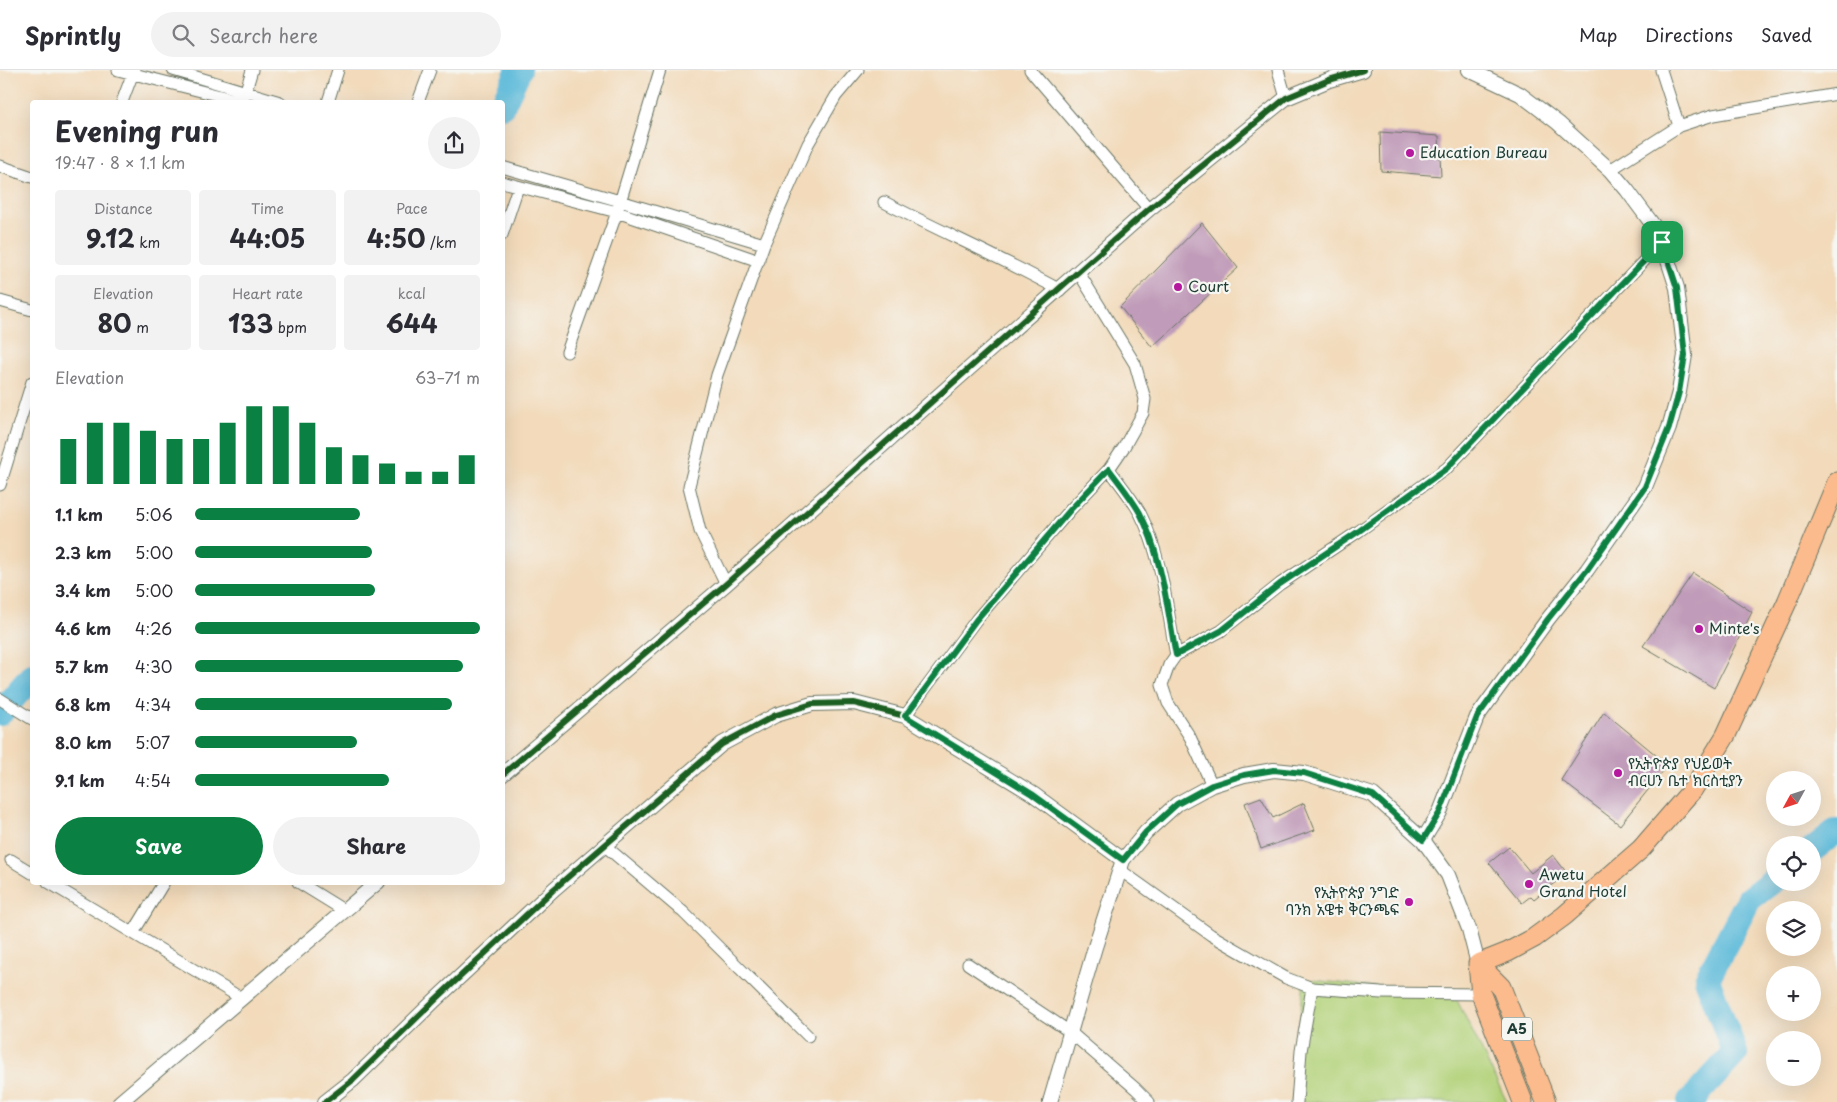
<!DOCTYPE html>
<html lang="en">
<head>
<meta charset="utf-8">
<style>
	:root { --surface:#fff; --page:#f2f2f3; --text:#2b2b33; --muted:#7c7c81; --line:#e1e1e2; --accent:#0b8043 }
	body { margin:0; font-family:"Playpen Sans","Noto Sans Ethiopic",sans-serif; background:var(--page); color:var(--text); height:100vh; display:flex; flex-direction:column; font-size:19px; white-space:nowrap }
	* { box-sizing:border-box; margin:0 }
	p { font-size:16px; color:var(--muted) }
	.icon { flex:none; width:28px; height:28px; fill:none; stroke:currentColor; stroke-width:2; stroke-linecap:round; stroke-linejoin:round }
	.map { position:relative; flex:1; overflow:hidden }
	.side { position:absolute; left:30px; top:30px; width:475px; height:785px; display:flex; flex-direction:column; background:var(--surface); border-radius:5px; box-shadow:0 5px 20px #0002 }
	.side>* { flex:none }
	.needle { width:32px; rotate:230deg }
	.fabs { position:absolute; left:1766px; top:701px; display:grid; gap:10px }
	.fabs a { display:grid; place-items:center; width:55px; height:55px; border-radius:50%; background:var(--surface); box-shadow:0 5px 20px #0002; font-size:25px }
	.pin { position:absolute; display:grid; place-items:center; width:42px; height:42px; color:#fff; margin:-21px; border-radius:10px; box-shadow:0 2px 8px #0006 }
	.round { display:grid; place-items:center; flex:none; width:52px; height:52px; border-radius:26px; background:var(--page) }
	.overview { display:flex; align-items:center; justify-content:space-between; height:85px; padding:0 25px }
	h1 { font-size:28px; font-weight:700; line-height:38px }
	.figures { display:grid; grid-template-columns:repeat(3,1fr); gap:8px; height:85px; padding:5px 25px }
	.figures div { display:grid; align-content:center; border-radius:5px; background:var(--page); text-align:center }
	.figures b { font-size:25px; font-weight:700 }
	.figures small { font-size:14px; font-weight:400 }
	.figures p { font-size:14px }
	.chart { height:140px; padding:10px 25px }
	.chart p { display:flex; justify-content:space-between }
	.chart svg { width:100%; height:90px; margin-top:5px; stroke:var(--accent); stroke-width:6 }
	.primary-button { display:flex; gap:10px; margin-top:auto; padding:10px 25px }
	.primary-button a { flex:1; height:58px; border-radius:30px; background:var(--accent); color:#fff; font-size:20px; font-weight:700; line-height:58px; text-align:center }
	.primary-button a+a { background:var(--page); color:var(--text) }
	ul { padding:0 25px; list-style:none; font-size:16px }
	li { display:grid; grid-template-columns:80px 60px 1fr; align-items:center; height:38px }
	li i { height:12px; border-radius:6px; background:var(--accent) }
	header { display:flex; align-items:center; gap:30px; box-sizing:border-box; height:70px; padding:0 25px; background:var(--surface); border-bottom:1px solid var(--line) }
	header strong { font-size:24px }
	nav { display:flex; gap:28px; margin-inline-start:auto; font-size:18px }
	.search { width:350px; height:45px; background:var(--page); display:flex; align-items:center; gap:12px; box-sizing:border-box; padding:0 18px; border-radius:28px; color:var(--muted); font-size:19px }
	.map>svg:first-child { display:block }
</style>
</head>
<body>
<header>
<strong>Sprintly</strong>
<div class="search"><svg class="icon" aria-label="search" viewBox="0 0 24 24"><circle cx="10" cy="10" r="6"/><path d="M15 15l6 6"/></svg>Search here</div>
<nav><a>Map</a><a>Directions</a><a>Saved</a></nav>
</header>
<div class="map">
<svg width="1837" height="1032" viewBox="0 0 1837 1032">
	<rect width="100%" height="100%" fill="#f6f6f2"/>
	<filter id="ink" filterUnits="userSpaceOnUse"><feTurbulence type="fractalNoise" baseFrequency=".02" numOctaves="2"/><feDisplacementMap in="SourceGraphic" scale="10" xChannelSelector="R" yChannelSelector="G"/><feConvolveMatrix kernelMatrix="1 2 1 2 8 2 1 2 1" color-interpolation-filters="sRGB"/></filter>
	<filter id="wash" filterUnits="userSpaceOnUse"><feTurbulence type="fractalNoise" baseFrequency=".0096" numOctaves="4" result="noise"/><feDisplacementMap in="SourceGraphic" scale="20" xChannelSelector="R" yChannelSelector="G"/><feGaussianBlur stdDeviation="1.12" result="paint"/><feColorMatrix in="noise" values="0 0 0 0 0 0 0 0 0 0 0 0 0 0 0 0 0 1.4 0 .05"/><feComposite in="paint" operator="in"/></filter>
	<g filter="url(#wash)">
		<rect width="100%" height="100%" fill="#f2daba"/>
		<!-- green -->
		<path fill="#b2d279" stroke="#688856" d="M1304 909 1455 926 1507 1032H1292Z"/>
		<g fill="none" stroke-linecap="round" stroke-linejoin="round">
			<!-- river -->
			<path stroke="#5ab9d9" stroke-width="26" d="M502 36 519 0
				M0 643 32 606
				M1812 780 1835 762H1837
				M1690 1032 1735 983 1707 909 1749 829 1775 809"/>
		</g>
		<g id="blocks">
			<!-- building -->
			<path fill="#c19cba" d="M1380 62 1439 66 1441 106 1381 101Z
				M1202 153 1238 198 1152 277 1120 237Z
				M1693 503 1752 542 1714 618 1643 576Z
				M1604 642 1668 695 1620 755 1561 710Z
				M1261 727 1273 748 1304 733 1315 760 1261 779 1245 733Z
				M1509 777 1531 803 1553 785 1567 803 1534 829 1531 826 1522 833 1489 793Z"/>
		</g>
	</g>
	<g filter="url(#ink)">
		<use href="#blocks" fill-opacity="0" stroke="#697463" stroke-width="1"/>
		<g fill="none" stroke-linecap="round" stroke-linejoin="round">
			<defs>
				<path id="minor" d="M118 0 244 32
					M173 0 280 32
					M1030 0 1149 139
					M1278 0 1286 28
					M1661 0 1679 56
					M244 27 252 0
					M122 32 134 0
					M328 32 338 0
					M418 32 430 0
					M0 96 32 107
					M502 97 620 131 764 174
					M1610 100 1679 56 1713 45 1837 24
					M502 112 617 142 759 191
					M884 132C942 162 1002 188 1060 220
					M502 165 518 117
					M0 231 32 240
					M567 282 617 142 660 0
					M1109 399C1120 414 1131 427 1140 443 1162 486 1167 538 1176 585
					M0 415 32 312
					M726 514 700 461 689 416 717 305 764 174 808 74 836 26 858 0
					M0 629 32 649
					M905 646 976 550 1071 439 1109 399 1124 377 1143 343 1145 329 1135 294 1079 203
					M1212 715 1190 667 1168 633 1162 615 1169 595 1176 585 1221 561 1280 514 1359 461 1447 398 1662 172
					M604 775 683 842 808 966
					M11 790 32 803
					M1120 800 1211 865 1286 908 1312 918 1381 923 1481 924
					M48 812 241 928
					M298 812 345 841
					M133 863 164 812
					M968 894 1070 962 1136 1019 1149 1032
					M1297 1032 1301 981 1312 918"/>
				<path id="tertiary" d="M502 705 726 514 1149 139 1286 28 1329 10 1363 0
					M1423 770 1440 742 1477 647 1548 549 1587 500 1645 417 1669 358 1679 322 1685 285 1677 218 1662 172 1653 155 1627 120 1610 100 1558 53 1520 24 1469 0
					M120 1032 378 812
					M325 1032 353 1010 434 931 554 819 722 674 776 645 812 634 854 633 905 646 1033 724 1123 790
					M1050 1032 1095 877 1123 790 1146 762 1177 734 1212 715 1244 705 1274 700 1304 703 1373 725 1423 770 1448 805 1469 859 1478 894"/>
				<path id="trunk" d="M1478 894 1508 882 1534 868 1564 846 1641 779 1693 719 1726 665 1787 532 1837 412
					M1478 894 1501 917 1546 1032
					M1478 894 1481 924 1523 1032"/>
			</defs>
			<!-- minor casing -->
			<use href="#minor" stroke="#697463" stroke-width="13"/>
			<!-- tertiary casing -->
			<use href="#tertiary" stroke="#697463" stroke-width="16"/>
			<!-- trunk casing -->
			<use href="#trunk" stroke="#697463" stroke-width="21"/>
			<!-- minor -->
			<use href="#minor" stroke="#fff" stroke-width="11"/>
			<!-- tertiary -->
			<use href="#tertiary" stroke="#fff" stroke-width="14"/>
			<!-- trunk -->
			<use href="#trunk" stroke="#fbbb8d" stroke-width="19"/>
			<defs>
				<path id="cycleway" d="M502 705 726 514 1149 139 1286 28 1329 10 1363 0
					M325 1032 353 1010 434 931 554 819 722 674 776 645 812 634 854 633 905 646 1033 724 1123 790"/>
			</defs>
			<!-- cycleway casing -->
			<use href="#cycleway" stroke="#f6f6f2" stroke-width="9"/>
			<!-- cycleway -->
			<use href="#cycleway" stroke="#1b5e20" stroke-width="6"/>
		</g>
	</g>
	<g fill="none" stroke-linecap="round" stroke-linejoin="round" filter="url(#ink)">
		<defs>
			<path id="route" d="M1662 172 1677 218 1685 285 1679 322 1669 358 1645 417 1587 500 1548 549 1477 647 1440 742 1423 770 1373 725 1304 703 1274 700 1244 705 1212 715 1177 734 1146 762 1123 790 1032 724 905 646 976 550 1071 439 1109 399C1120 414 1131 427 1140 443 1162 486 1167 538 1176 585L1221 561 1280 514 1359 461 1447 398Z"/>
		</defs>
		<!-- route casing -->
		<use href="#route" stroke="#fff" stroke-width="10"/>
		<!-- route -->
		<use href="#route" stroke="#0b8043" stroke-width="6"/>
	</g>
	<!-- markers -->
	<g fill="#b5179e" stroke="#f6f6f2" stroke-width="2">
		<circle cx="1410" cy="83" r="5"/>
		<circle cx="1178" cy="217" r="5"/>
		<circle cx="1699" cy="559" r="5"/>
		<circle cx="1618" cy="703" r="5"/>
		<circle cx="1529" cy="814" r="5"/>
		<circle cx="1409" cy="832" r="5"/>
	</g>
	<g text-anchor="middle" stroke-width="4.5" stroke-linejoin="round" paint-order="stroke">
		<!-- shield labels -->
		<rect fill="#f6f6f2" stroke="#60746d" stroke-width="1" x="1502" y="947.5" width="30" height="23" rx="4"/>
		<g font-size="14" font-weight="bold" fill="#1f3d34">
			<text x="1517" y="964">A5</text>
		</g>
		<!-- poi labels -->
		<g font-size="15" fill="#1f3d34" stroke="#f6f6f2" text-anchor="start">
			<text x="1420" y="88">Education Bureau</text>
			<text x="1188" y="222">Court</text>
			<text x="1709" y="564">Minte's</text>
			<text x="1628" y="699">የኢትዮጵያ የህይወት<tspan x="1628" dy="17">ብርሀን ቤተ ክርስቲያን</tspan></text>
			<text x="1539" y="810">Awetu<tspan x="1539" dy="17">Grand Hotel</tspan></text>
			<text x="1399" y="828" text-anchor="end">የኢትዮጵያ ንግድ<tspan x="1399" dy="17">ባንክ አዌቱ ቅርንጫፍ</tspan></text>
		</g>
	</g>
</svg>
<div class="fabs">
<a><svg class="needle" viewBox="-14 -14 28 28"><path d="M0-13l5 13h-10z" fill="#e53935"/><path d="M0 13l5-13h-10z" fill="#7c7c81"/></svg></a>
<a><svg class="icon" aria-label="locate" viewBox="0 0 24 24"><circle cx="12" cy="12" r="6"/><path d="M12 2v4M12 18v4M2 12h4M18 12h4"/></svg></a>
<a><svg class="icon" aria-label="layers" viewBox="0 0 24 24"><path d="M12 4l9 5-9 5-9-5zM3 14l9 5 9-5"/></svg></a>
<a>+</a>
<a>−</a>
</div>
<div class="pin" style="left:1662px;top:172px;background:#1e9e55"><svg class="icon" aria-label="arrive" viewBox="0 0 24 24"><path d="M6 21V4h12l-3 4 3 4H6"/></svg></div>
<section class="side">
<div class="overview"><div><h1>Evening run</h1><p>19:47 · 8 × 1.1 km</p></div><a class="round"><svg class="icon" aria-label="share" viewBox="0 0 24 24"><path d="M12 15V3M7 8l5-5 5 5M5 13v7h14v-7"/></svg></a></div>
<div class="figures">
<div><p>Distance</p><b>9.12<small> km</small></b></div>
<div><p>Time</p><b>44:05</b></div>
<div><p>Pace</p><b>4:50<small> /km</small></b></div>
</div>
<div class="figures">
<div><p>Elevation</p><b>80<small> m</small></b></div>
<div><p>Heart rate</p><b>133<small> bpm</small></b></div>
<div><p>kcal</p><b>644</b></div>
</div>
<div class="chart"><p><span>Elevation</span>63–71 m</p>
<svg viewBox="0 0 160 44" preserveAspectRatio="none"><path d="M5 44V22M15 44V14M25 44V14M35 44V18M45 44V22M55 44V22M65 44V14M75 44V6M85 44V6M95 44V14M105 44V26M115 44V30M125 44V34M135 44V38M145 44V38M155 44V30"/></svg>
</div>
<ul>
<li><b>1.1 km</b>5:06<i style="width:58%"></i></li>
<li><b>2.3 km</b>5:00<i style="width:62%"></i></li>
<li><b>3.4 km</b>5:00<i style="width:63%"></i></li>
<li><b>4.6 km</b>4:26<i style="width:100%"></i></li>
<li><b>5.7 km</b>4:30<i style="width:94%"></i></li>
<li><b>6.8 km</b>4:34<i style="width:90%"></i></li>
<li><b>8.0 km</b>5:07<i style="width:57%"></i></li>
<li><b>9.1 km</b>4:54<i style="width:68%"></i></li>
</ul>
<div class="primary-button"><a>Save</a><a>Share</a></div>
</section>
</div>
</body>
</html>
